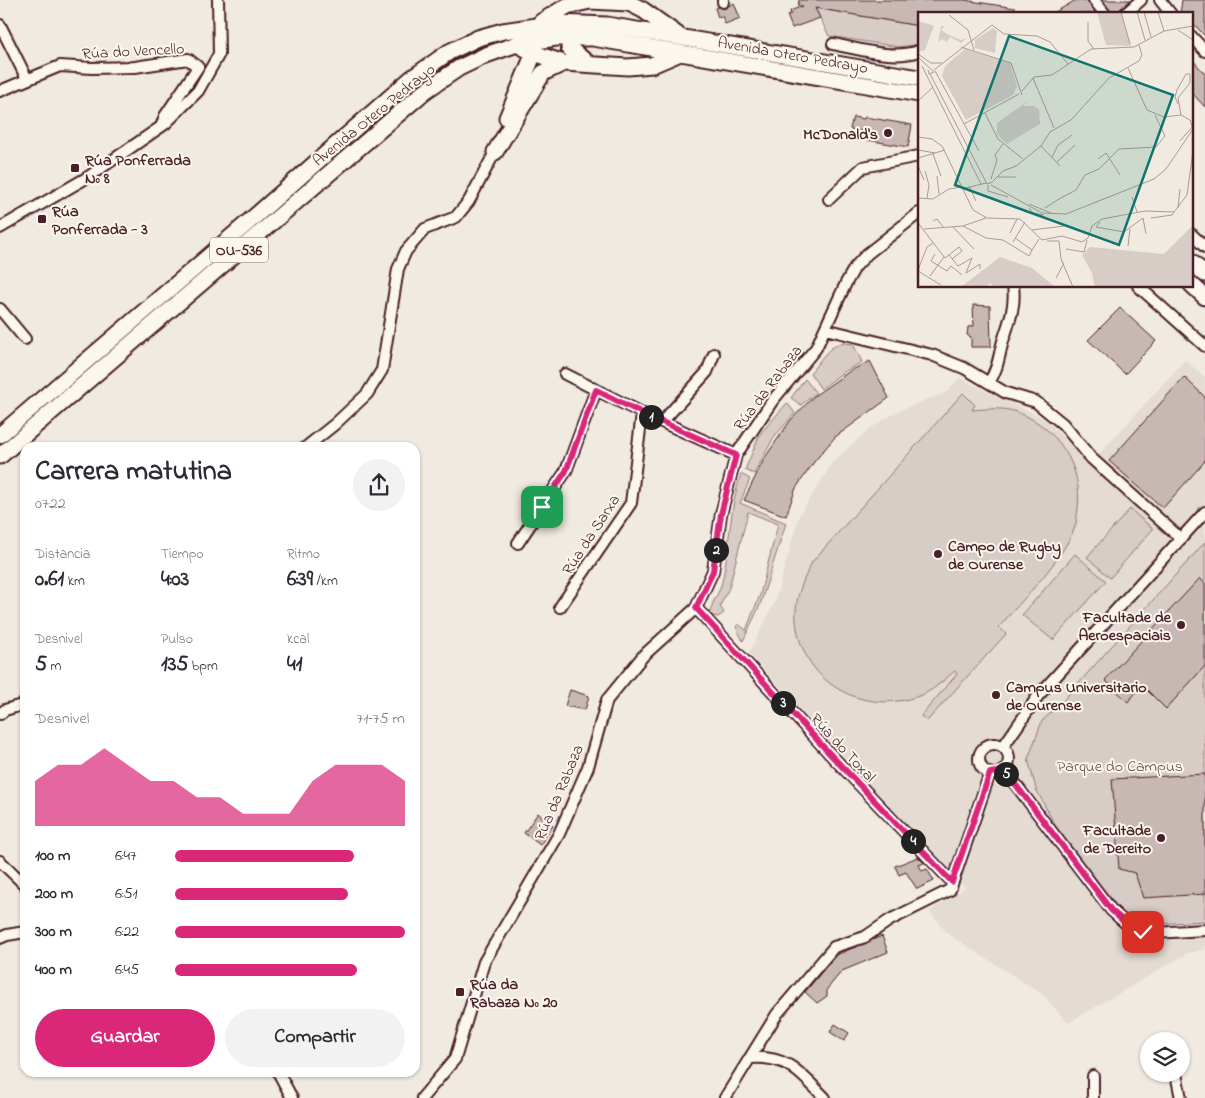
<!DOCTYPE html>
<html lang="es">
<head>
<meta charset="utf-8">
<style>
	:root { --surface:#fff; --page:#f2f2f3; --text:#2b2b33; --muted:#7c7c81; --accent:#db2777 }
	body { margin:0; font-family:"Indie Flower",sans-serif; background:var(--page); color:var(--text); height:100vh; display:flex; flex-direction:column; font-size:19px; white-space:nowrap }
	* { box-sizing:border-box; margin:0 }
	p { font-size:16px; color:var(--muted) }
	.icon { flex:none; width:28px; height:28px; fill:none; stroke:currentColor; stroke-width:2; stroke-linecap:round; stroke-linejoin:round }
	.map { position:relative; flex:1; overflow:hidden }
	.side { position:absolute; left:20px; top:442px; width:400px; height:635px; display:flex; flex-direction:column; background:var(--surface); border-radius:15px; box-shadow:0 1px 4px #0004 }
	.side>* { flex:none }
	.fabs { position:absolute; left:1140px; top:1032px; display:grid; gap:10px }
	.fabs a { display:grid; place-items:center; width:50px; height:50px; border-radius:50%; background:var(--surface); box-shadow:0 1px 4px #0004; font-size:25px }
	.pin { position:absolute; display:grid; place-items:center; width:42px; height:42px; color:#fff; margin:-21px; border-radius:10px; box-shadow:0 2px 8px #0006 }
	.km { position:absolute; width:25px; height:25px; margin:-12px; border-radius:50%; background:#222; color:#fff; font-size:14px; line-height:25px; text-align:center }
	.round { display:grid; place-items:center; flex:none; width:52px; height:52px; border-radius:26px; background:var(--page) }
	.head { display:flex; align-items:center; justify-content:space-between; height:85px; padding:0 15px }
	h1 { font-size:28px; font-weight:700; line-height:38px }
	.figures { display:grid; grid-template-columns:repeat(3,1fr); gap:8px; height:85px; padding:5px 15px }
	.figures div { display:grid; align-content:center }
	.figures b { font-size:21px; font-weight:700 }
	.figures small { font-size:14px; font-weight:400 }
	.figures p { font-size:14px }
	.chart { height:140px; padding:10px 15px }
	.chart p { display:flex; justify-content:space-between }
	.chart svg { width:100%; height:90px; margin-top:5px; fill:var(--accent); opacity:.7 }
	.cta { display:flex; gap:10px; margin-top:auto; padding:10px 15px }
	.cta a { flex:1; height:58px; border-radius:30px; background:var(--accent); color:#fff; font-size:20px; font-weight:700; line-height:58px; text-align:center }
	.cta a+a { background:var(--page); color:var(--text) }
	ul { padding:0 15px; list-style:none; font-size:16px }
	li { display:grid; grid-template-columns:80px 60px 1fr; align-items:center; height:38px }
	li i { height:12px; border-radius:6px; background:var(--accent) }
	.map>svg:first-child { display:block }
</style>
</head>
<body>
<div class="map">
<svg width="1205" height="1098" viewBox="0 0 1205 1098">
	<rect width="100%" height="100%" fill="#f0eae0"/>
	<filter id="ink" filterUnits="userSpaceOnUse"><feTurbulence type="fractalNoise" baseFrequency=".02" numOctaves="2"/><feDisplacementMap in="SourceGraphic" scale="10" xChannelSelector="R" yChannelSelector="G"/><feConvolveMatrix kernelMatrix="1 2 1 2 8 2 1 2 1" color-interpolation-filters="sRGB"/></filter>
	<g filter="url(#ink)">
		<!-- built -->
		<path fill="#e4dbd2" d="M1185 360 1205 377V949L1188 953 1068 1023 1042 994 948 934 929 911 965 888 825 737 749 653 775 602 799 516 833 462 871 428 898 411 947 392 959 378 1045 419 1090 464Z"/>
		<!-- green -->
		<path fill="#d8ccc6" stroke="#917678" d="M815 8 919 26V44L899 47 829 36Z
			M845 343 853 344 862 362 842 373 821 389 810 373C822 360 827 345 845 343Z
			M805 379 816 393 801 405 791 398Z
			M963 393 975 405 972 410C987 409 1003 407 1017 412 1057 427 1083 466 1078 508 1077 514 1077 521 1075 527 1062 561 1023 599 999 627L1006 634 927 721 921 716 957 674 955 671C946 678 935 689 924 694 867 718 802 685 796 621 794 600 803 580 812 562Z
			M787 403 795 413 774 437 754 474 745 470 760 434Z
			M741 474 750 479 740 503 786 523 760 605 743 641 736 627 738 624 746 630 760 595 778 524 748 512 729 588 720 606 724 613 718 617 710 615C710 603 720 593 722 582 730 547 729 509 741 474Z
			M1130 509 1153 529 1110 578 1087 557Z
			M1205 542V921L1157 924 1135 922 1120 910 1055 825 1036 789 1028 759 1042 721 1059 705Z
			M1075 554 1106 581 1053 640 1022 615Z"/>
		<!-- building -->
		<path fill="#c8b8b3" stroke="#4a1f2b" d="M799 0H964L1015 8 1014 14H919V26L815 8 820 18 792 28 787 15 791 14 790 11 803 6H798Z
			M1076 0H1087L1096 14H1052Z
			M1103 0H1131L1120 9 1118 14H1112Z
			M1182 0H1205V36L1191 21V14H1180Z
			M734 3 740 18 725 24 722 16 718 17 715 8 718 7 723 9Z
			M1191 58 1205 74V107L1191 92Z
			M853 117 864 119 865 117 912 125 908 147 861 139 862 131 850 129Z
			M973 305 990 306 991 347H971V337L967 335 968 327 974 326Z
			M1120 308 1156 341 1125 374 1088 340Z
			M870 361 889 398 835 437 814 462 796 488 786 516 744 500 764 459 790 421 814 396 850 371Z
			M1184 377 1205 397V461L1163 508 1109 461Z
			M1200 578 1205 584V666L1166 709 1142 685 1128 702 1105 680Z
			M570 690 589 696 585 710 565 706Z
			M1205 774V894L1143 898 1135 873 1119 869 1112 779Z
			M538 813 553 826 540 845 524 833Z
			M918 857 924 863 919 865 922 871 927 869 934 881 917 889 906 872 899 875 895 866Z
			M882 936 888 952 842 971 827 989V996L817 1003 805 992 836 955Z
			M835 1024 849 1033 844 1041 830 1032Z"/>
		<g fill="none" stroke-linecap="round" stroke-linejoin="round">
			<defs>
				<path id="street" d="M723 0V2
					M1094 0 1105 14
					M1160 0 1171 14
					M1125 14 1141 0
					M0 25 27 79
					M1191 36 1205 51
					M833 44C860 49 892 60 919 51
					M0 91 60 66 92 68 135 67 188 59 198 67 165 116 162 124
					M829 199 863 167 919 156
					M0 228 88 177 165 124 198 91 219 54 218 0
					M1191 234 1205 247
					M1138 286 1205 346
					M0 309 25 339
					M825 329 932 355 964 368 1006 393 1036 402 1063 424 1091 458 1181 539
					M565 374 642 413 736 455
					M989 382C998 370 999 355 1003 341 1009 322 1016 306 1013 286
					M662 422 707 372 714 354
					M305 448 335 424 367 394 382 370 398 269 406 251 425 229 456 217 469 201 495 152
					M518 543 566 471 596 390
					M560 607 631 503 642 413
					M696 608 830 754 952 882
					M0 714 5 710 25 704
					M979 759a15 15 0 1 1 30 0a15 15 0 1 1-30 0Z
					M1003 747 1038 696 1205 512
					M1002 771 1016 785 1111 910 1131 928 1155 933 1205 930
					M0 861 25 885
					M0 938 7 935 25 932
					M750 1058C788 1055 800 1073 825 1098
					M278 1072 292 1098
					M1176 1074 1181 1098
					M422 1098 455 1059 484 962 559 834 588 767 607 700 643 656 696 608 713 571 721 514 736 455 773 400 816 348 846 283 855 267 867 254 919 213
					M725 1098 777 1014 834 947 865 937 890 920 950 890 990 773
					M1093 1098V1076"/>
				<path id="primary" d="M541 22 567 6 590 1 629 3 643 10 678 35
					M570 29 569 48 589 64
					M517 44 534 53 564 63 628 67 652 65 680 53
					M507 118 534 53
					M495 152 543 73 564 63
					M1191 262 1205 274
					M1191 284 1205 297
					M0 435 244 226 412 78 449 52 478 38 503 31 557 23 607 25 919 78
					M0 456 425 91 459 68 486 55 517 44 556 38H593L919 94"/>
			</defs>
			<!-- street casing -->
			<use href="#street" stroke="#4a1f2b" stroke-width="14"/>
			<!-- primary casing -->
			<use href="#primary" stroke="#4a1f2b" stroke-width="19"/>
			<!-- street -->
			<use href="#street" stroke="#fbf7ec" stroke-width="10"/>
			<!-- primary -->
			<use href="#primary" stroke="#fbf7ec" stroke-width="15"/>
		</g>
	</g>
	<g fill="none" stroke-linecap="round" stroke-linejoin="round" filter="url(#ink)">
		<defs>
			<path id="route" d="M542 507 566 471 596 390 642 413 736 455 721 514 713 571 696 608 830 754 952 882 990 773 1002 771 1016 785 1111 910 1131 928 1143 932"/>
		</defs>
		<!-- route casing -->
		<use href="#route" stroke="#fff" stroke-width="10"/>
		<!-- route -->
		<use href="#route" stroke="#db2777" stroke-width="6"/>
	</g>
	<!-- markers -->
	<g fill="#4a1f2b" stroke="#fbf7ec" stroke-width="2">
		<circle cx="888" cy="133" r="5"/>
		<rect x="70" y="163" width="10" height="10" rx="2.5"/>
		<rect x="37" y="214" width="10" height="10" rx="2.5"/>
		<circle cx="938" cy="554" r="5"/>
		<circle cx="1181" cy="625" r="5"/>
		<circle cx="996" cy="695" r="5"/>
		<circle cx="1161" cy="838" r="5"/>
		<rect x="455" y="987" width="10" height="10" rx="2.5"/>
	</g>
	<g text-anchor="middle" stroke-width="4" stroke-linejoin="round" paint-order="stroke">
		<!-- shield labels -->
		<rect fill="#fbf7ec" stroke="#7f6065" stroke-width="1" x="210" y="237.5" width="58" height="25" rx="4"/>
		<g font-size="15" font-weight="bold" fill="#4a1f2b">
			<text x="239" y="255">OU-536</text>
		</g>
		<!-- street labels -->
		<g font-size="16" fill="#4a1f2b" stroke="#fbf7ec">
			<text transform="translate(133 50) rotate(-3)" y="6">Rúa do Vencello</text>
			<text transform="translate(793 54) rotate(10)" y="6">Avenida Otero Pedrayo</text>
			<text transform="translate(373 114) rotate(-39)" y="6">Avenida Otero Pedrayo</text>
			<text transform="translate(767 387) rotate(-53)" y="6">Rúa da Rabaza</text>
			<text transform="translate(590 534) rotate(-57)" y="6">Rúa da Sarxa</text>
			<text transform="translate(844 747) rotate(47)" y="6">Rúa do Toxal</text>
			<text transform="translate(558 792) rotate(-67)" y="6">Rúa da Rabaza</text>
		</g>
		<!-- poi labels -->
		<g font-size="16" font-weight="bold" fill="#4a1f2b" stroke="#fbf7ec" text-anchor="start">
			<text x="878" y="139" text-anchor="end">McDonald's</text>
			<text x="85" y="165">Rúa Ponferrada<tspan x="85" dy="18">Nº 8</tspan></text>
			<text x="52" y="216">Rúa<tspan x="52" dy="18">Ponferrada - 3</tspan></text>
			<text x="948" y="551">Campo de Rugby<tspan x="948" dy="18">de Ourense</tspan></text>
			<text x="1171" y="622" text-anchor="end">Facultade de<tspan x="1171" dy="18">Aeroespaciais</tspan></text>
			<text x="1006" y="692">Campus Universitario<tspan x="1006" dy="18">de Ourense</tspan></text>
			<text x="1151" y="835" text-anchor="end">Facultade<tspan x="1151" dy="18">de Dereito</tspan></text>
			<text x="470" y="989">Rúa da<tspan x="470" dy="18">Rabaza Nº 20</tspan></text>
		</g>
		<!-- park labels -->
		<g font-size="16" fill="#6e4a52" stroke="#fbf7ec">
			<text x="1120" y="771">Parque do Campus</text>
		</g>
	</g>
	<!-- overview -->
	<g transform="translate(918 12)">
		<rect width="275" height="275" fill="#f0eae0"/>
		<path d="M179 0H203L213 34 188 33ZM0 9 16 14 7 38 0 40ZM23 14H27L23 18 31 23 43 28 49 26 43 31 32 25 29 30 24 27 20 30ZM75 16 79 19 77 41 57 36V28ZM47 37 92 51 99 74 95 83 48 108 24 64 27 54ZM110 89 105 94H116L121 97 122 112 89 132 79 122V111ZM275 213V275H177L174 261 164 243 172 235 246 242ZM82 245 114 256 137 275H77L72 271 69 275H43Z" fill="#d8ccc6"/>
		<path fill="none" stroke="#ae9998" stroke-width="1" d="M203 0 212 32M219 0 227 28M226 0 233 25M240 0 246 19M31 3 50 18 56 38M170 10V29L176 37M74 13 86 22 119 24 132 30 150 52M260 18 275 28M43 35 93 51 104 83M0 42 13 51H24M0 45 16 60 11 62 10 58M4 54 63 172M210 56 229 98 246 105 263 103 272 108 274 114M16 58 74 13M17 59 61 139M12 62 69 172 75 170M115 66 136 116M104 79 116 65 134 63 173 37 216 35 246 19 275 14M0 89 15 75M260 92 257 85 259 78 268 62H272V71L260 86 263 103M67 101 80 127 105 147M46 112 101 82M0 125 14 127 24 134 55 198 69 206 102 207 124 228 144 224 164 230 170 226 174 214 184 207 227 199 256 200 269 183 275 139M262 129 275 114M123 134 142 154M0 138 17 141M15 142 23 164M134 145 140 133 154 123M0 146 27 138M180 147 188 141 202 163M139 150 157 133M0 154 6 168M7 159 11 173 9 186M19 164 21 182M80 165H98M73 167 79 148 77 143 85 132M75 169 85 159 98 154 123 134 132 120 153 108 191 66 221 49 224 43 221 33M70 173V179L90 185M73 173 124 201 148 202 236 167 248 157 275 117M51 174 58 189M44 177 68 171M214 185 219 200M0 186 15 187 31 177 43 175M141 187 158 178 167 163 181 157 201 137 238 135 247 124 237 103M111 192 133 201M111 196 115 201 126 203M127 196 141 187M260 196 262 177M225 206 228 222M233 206 254 203 256 200M15 209 19 207 26 216M182 210 178 215 206 220 225 206M0 211 27 246 41 235 44 239 34 247M45 214 68 226 85 228 111 244 114 238M35 215 56 237M6 217 45 214 68 206M114 218 146 214M92 221 99 207M97 226 114 238 121 227M129 229H141L143 247 155 275M95 230 107 210M210 234 212 217M148 237 166 240 169 228M17 242 13 249 29 259 33 254 44 263M31 243 40 254 54 246M54 246 48 261 62 252V257M0 258 9 235 15 231M0 259 23 273M12 264 26 245M138 266 146 251"/>
		<path fill="#0f766e" fill-opacity="0.15" stroke="#0f766e" stroke-width="2.5" d="M91 24 255 83 201 233 37 173Z"/>
		<rect width="275" height="275" fill="none" stroke="#4a1f2b" stroke-width="2.5"/>
	</g>
</svg>
<div class="fabs">
<a><svg class="icon" aria-label="layers" viewBox="0 0 24 24"><path d="M12 4l9 5-9 5-9-5zM3 14l9 5 9-5"/></svg></a>
</div>
<div class="pin" style="left:542px;top:507px;background:#1e9e55"><svg class="icon" aria-label="arrive" viewBox="0 0 24 24"><path d="M6 21V4h12l-3 4 3 4H6"/></svg></div>
<div class="pin" style="left:1143px;top:932px;background:#d93025"><svg class="icon" aria-label="check" viewBox="0 0 24 24"><path d="M5 12l5 5 9-10"/></svg></div>
<b class="km" style="left:651px;top:417px">1</b>
<b class="km" style="left:716px;top:550px">2</b>
<b class="km" style="left:783px;top:703px">3</b>
<b class="km" style="left:913px;top:841px">4</b>
<b class="km" style="left:1006px;top:774px">5</b>
<section class="side">
<div class="head"><div><h1>Carrera matutina</h1><p>07:22</p></div><a class="round"><svg class="icon" aria-label="share" viewBox="0 0 24 24"><path d="M12 15V3M7 8l5-5 5 5M5 13v7h14v-7"/></svg></a></div>
<div class="figures">
<div><p>Distancia</p><b>0.61<small> km</small></b></div>
<div><p>Tiempo</p><b>4:03</b></div>
<div><p>Ritmo</p><b>6:39<small> /km</small></b></div>
</div>
<div class="figures">
<div><p>Desnivel</p><b>5<small> m</small></b></div>
<div><p>Pulso</p><b>135<small> bpm</small></b></div>
<div><p>kcal</p><b>41</b></div>
</div>
<div class="chart"><p><span>Desnivel</span>71–75 m</p>
<svg viewBox="0 0 160 44" preserveAspectRatio="none"><path d="M0 44V22L10 14L20 14L30 6L40 14L50 22L60 22L70 30L80 30L90 38L100 38L110 38L120 22L130 14L140 14L150 14L160 22V44z"/></svg>
</div>
<ul>
<li><b>100 m</b>6:47<i style="width:78%"></i></li>
<li><b>200 m</b>6:51<i style="width:75%"></i></li>
<li><b>300 m</b>6:22<i style="width:100%"></i></li>
<li><b>400 m</b>6:45<i style="width:79%"></i></li>
</ul>
<div class="cta"><a>Guardar</a><a>Compartir</a></div>
</section>
</div>
</body>
</html>
